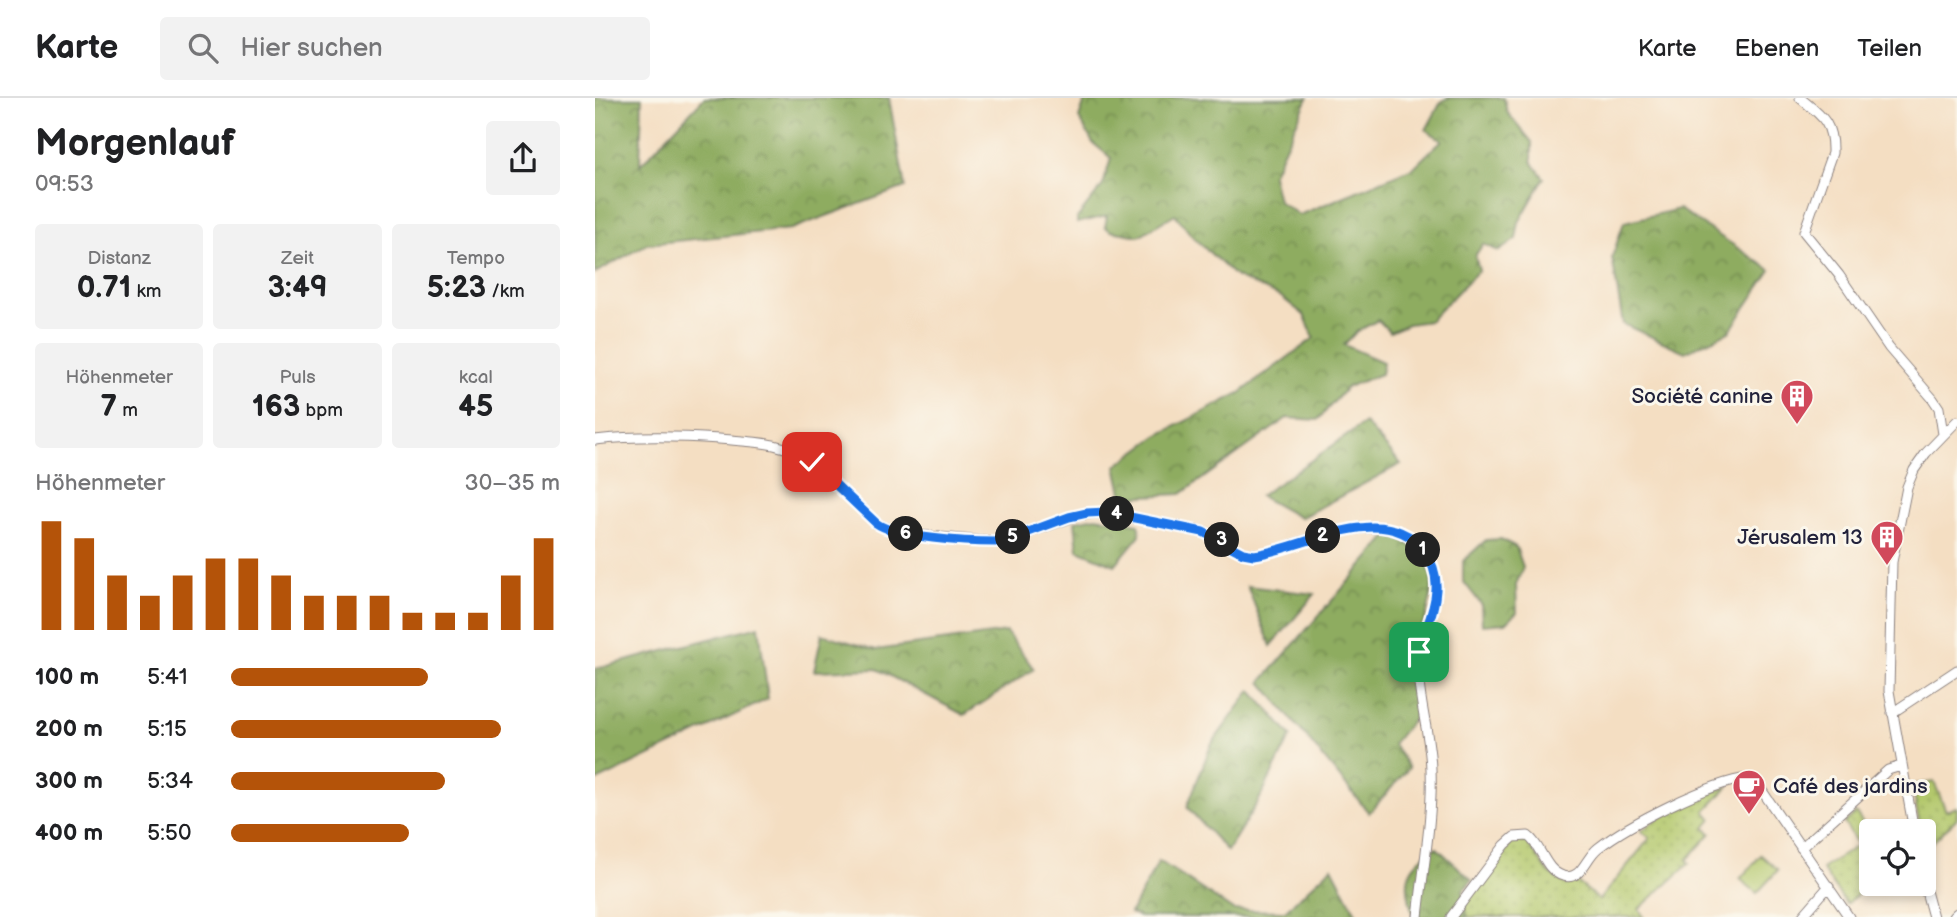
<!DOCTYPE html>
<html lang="de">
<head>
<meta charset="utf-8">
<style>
	:root { --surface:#fff; --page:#f2f2f2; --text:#202124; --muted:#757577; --line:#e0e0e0; --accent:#b45309 }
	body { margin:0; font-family:"Balsamiq Sans",sans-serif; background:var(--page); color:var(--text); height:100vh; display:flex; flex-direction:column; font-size:26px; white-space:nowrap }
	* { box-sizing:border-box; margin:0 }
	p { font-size:23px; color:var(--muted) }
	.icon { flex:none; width:38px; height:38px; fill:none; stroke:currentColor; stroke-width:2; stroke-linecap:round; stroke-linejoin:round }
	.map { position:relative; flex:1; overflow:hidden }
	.panel { display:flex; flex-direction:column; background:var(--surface); width:595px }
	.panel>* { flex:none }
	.tools { position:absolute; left:1264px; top:721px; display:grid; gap:14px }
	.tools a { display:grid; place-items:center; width:77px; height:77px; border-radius:7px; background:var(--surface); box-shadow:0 4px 10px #0003; font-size:35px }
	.pin { position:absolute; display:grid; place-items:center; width:60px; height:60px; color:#fff; margin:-30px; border-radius:14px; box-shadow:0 4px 10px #0006 }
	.km { position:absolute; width:35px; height:35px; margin:-18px; border-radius:50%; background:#222; color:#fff; font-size:19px; line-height:35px; text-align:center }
	.round { display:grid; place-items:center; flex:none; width:74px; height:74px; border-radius:7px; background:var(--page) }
	.headline { display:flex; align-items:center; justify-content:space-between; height:119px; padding:0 35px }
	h1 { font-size:38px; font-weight:600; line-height:52px }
	.stats { display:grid; grid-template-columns:repeat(3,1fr); gap:10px; height:119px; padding:7px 35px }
	.stats div { display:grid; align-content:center; border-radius:7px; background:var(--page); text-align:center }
	.stats b { font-size:30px; font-weight:600 }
	.stats small { font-size:19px; font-weight:400 }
	.stats p { font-size:19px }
	.chart { height:196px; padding:14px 35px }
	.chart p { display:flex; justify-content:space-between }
	.chart svg { width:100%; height:126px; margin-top:7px; stroke:var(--accent); stroke-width:6 }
	ul { padding:0 35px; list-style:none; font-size:23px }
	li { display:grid; grid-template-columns:112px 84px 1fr; align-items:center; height:52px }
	li i { height:18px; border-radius:9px; background:var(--accent) }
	header { display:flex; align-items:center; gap:42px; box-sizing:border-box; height:98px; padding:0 35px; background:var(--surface); border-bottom:2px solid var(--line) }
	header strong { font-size:33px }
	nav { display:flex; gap:38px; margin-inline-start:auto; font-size:24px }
	.search { width:490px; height:63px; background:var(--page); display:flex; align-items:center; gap:18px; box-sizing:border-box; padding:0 24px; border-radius:7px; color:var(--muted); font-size:26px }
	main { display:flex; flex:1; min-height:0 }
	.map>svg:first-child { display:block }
</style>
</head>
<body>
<header>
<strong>Karte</strong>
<div class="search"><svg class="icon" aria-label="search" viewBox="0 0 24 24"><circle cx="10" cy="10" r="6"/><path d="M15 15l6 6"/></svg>Hier suchen</div>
<nav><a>Karte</a><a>Ebenen</a><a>Teilen</a></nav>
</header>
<main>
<section class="panel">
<div class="headline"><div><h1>Morgenlauf</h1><p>09:53</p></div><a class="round"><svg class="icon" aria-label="share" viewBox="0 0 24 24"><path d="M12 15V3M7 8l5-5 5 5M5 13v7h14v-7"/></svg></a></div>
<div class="stats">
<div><p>Distanz</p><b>0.71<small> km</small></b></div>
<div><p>Zeit</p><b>3:49</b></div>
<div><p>Tempo</p><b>5:23<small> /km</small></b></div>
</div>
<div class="stats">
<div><p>Höhenmeter</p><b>7<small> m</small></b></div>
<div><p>Puls</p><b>163<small> bpm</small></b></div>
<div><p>kcal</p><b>45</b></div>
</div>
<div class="chart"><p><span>Höhenmeter</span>30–35 m</p>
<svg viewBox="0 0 160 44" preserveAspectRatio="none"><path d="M5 44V6M15 44V12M25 44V25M35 44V32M45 44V25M55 44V19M65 44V19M75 44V25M85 44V32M95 44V32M105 44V32M115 44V38M125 44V38M135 44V38M145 44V25M155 44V12"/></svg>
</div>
<ul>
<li><b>100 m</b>5:41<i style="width:60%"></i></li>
<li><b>200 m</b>5:15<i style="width:82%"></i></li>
<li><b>300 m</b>5:34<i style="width:65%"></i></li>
<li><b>400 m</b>5:50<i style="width:54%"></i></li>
</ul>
</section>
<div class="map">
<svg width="1362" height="819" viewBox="0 0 1362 819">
	<defs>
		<pattern id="grass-dots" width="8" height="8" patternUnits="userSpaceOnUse" patternTransform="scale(1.75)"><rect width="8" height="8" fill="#b3c86c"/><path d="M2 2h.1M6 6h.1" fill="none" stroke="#9aac5e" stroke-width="1.8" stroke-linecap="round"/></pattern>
		<pattern id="forest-crowns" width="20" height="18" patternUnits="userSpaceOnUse" patternTransform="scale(1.75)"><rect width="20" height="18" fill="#8eac60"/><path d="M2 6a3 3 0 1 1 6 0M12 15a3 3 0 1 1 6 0" fill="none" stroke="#748c50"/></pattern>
	</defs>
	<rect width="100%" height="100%" fill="#fbf7ec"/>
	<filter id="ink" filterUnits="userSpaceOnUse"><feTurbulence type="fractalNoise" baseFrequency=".0143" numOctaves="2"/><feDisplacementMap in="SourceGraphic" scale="14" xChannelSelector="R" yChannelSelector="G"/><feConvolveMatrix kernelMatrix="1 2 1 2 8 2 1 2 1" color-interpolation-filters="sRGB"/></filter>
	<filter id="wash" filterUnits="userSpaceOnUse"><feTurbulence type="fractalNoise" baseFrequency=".00686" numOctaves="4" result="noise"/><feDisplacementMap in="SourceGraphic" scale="28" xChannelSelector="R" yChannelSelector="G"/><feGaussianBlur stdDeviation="1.57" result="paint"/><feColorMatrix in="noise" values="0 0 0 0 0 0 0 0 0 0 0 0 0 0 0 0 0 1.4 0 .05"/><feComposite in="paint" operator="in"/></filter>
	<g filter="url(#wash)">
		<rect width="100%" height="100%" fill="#f4dec2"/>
		<!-- grass -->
		<path fill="url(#grass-dots)" stroke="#6a7554" stroke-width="2" d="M1339 684 1351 713 1362 709V720L1335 747 1332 745 1329 748 1328 733H1326L1317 687Z
			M1134 688 1110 713 1117 721 1110 730 1116 735 1092 762 1095 765 1044 811 1049 819H872L870 805 916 746 923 742 931 743 954 775 967 784 980 782 1004 802 1055 740 1046 733 1084 706Z
			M1261 715 1276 737V785L1251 806 1227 771 1263 747 1249 725Z"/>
		<!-- forest -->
		<path fill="url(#forest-crowns)" stroke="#58674e" stroke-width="2" d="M0 0H47L45 67 109 0H294L310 89 196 131 52 146 0 175Z
			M491 0H713L677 77 683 103 704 117 818 70 847 42 831 32 846 4 853 0H909L912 14 937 44V64L949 80 924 124 921 141 904 153 888 146 880 158 884 172 834 223 813 226 795 234 783 222 761 234 749 247 788 264 786 276 752 289 723 322 692 320 586 396 528 399 521 368 562 338 645 295 719 240 709 217 685 198 641 179 597 138 580 116 544 138 516 133 510 129 512 118 482 125V120L508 87 516 60 498 45 484 20Z
			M1084 111 1176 172 1134 234 1090 254 1028 226 1017 159 1029 124Z
			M770 325 806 366 705 420 665 398Z
			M501 419 544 426 545 437 520 467 483 452 480 423Z
			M793 438C806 440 811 443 821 452 858 485 819 533 817 572 817 586 820 601 822 616L798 646 814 670 774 715 666 584Z
			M906 441 921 449 928 469 921 487 922 514 911 525 887 527 886 506 868 483V463L891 442Z
			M652 488 720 496 676 548Z
			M164 528 173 601 0 684V571Z
			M411 534 439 571 369 617 282 571 219 573 227 536 281 552Z
			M656 592 696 638 664 702 632 753 592 709 616 647Z
			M841 749 877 782 868 792 872 819H818C810 781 807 772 841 749Z
			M564 763 638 812 690 813 737 769 763 819H545L535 815Z"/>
		<!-- pitch -->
		<path fill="#b3c86c" stroke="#6a7554" stroke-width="2" d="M1166 757 1183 772 1162 795 1145 781Z"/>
	</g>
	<g filter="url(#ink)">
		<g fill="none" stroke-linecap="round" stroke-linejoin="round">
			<defs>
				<path id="minor" d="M1205 0C1227 18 1238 24 1237 55L1209 134 1244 177 1294 250 1338 301 1344 310 1348 336
					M0 342C43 337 81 338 124 341 157 344 189 343 217 364L281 425 301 435 400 444 412 442 484 417 511 414 608 434 648 455 667 456C713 444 789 407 827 450 836 461 841 475 841 489 841 518 822 542 823 571 824 605 835 637 836 671 838 719 828 771 823 819
					M1297 615 1362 572
					M1319 733 1294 593 1297 464 1312 389 1319 372 1331 355 1362 323
					M1206 750 1293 672 1306 668
					M1328 782 1338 819
					M856 819 910 747 919 739 933 738C947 748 949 772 968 778 987 783 990 760 1003 750 1034 726 1115 684 1154 680L1161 684 1254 819
					M1207 819 1234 788
					M1358 819 1362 815"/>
			</defs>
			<!-- minor casing -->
			<use href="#minor" stroke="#8b807e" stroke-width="11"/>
			<!-- minor -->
			<use href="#minor" stroke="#fff" stroke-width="9"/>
		</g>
	</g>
	<g fill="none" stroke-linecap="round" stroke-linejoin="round" filter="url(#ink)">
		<defs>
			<path id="route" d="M217 364 281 425C301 440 373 444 400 444L412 442 474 419 492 415 511 414 608 434 648 455 659 457C709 451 787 401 828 451 837 463 842 477 841 492 840 514 829 533 824 554"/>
		</defs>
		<!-- route casing -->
		<use href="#route" stroke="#fff" stroke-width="14"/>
		<!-- route -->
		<use href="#route" stroke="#1a73e8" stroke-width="9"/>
	</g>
	<!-- icons -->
	<defs>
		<symbol id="building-pin" viewBox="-11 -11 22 30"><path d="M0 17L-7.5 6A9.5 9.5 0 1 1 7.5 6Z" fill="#d1495b" stroke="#fbf7ec"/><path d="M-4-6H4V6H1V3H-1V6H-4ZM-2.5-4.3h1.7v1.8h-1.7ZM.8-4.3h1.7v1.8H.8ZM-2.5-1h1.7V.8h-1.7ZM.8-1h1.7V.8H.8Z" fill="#fff"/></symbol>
		<symbol id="cafe-pin" viewBox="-11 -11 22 30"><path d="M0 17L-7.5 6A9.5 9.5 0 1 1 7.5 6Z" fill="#d1495b" stroke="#fbf7ec"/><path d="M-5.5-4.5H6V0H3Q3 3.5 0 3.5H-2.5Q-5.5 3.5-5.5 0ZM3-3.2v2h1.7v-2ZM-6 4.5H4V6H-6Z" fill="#fff"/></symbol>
	</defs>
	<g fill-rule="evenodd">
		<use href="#building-pin" x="1183" y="279" width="38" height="52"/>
		<use href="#building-pin" x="1273" y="420" width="38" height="52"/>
		<use href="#cafe-pin" x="1135" y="669" width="38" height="52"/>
	</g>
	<g text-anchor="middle" stroke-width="6" stroke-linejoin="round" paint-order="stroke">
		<!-- poi labels -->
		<g font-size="21" fill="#22223b" stroke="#fbf7ec" text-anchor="end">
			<text x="1178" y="305">Société canine</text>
			<text x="1268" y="446">Jérusalem 13</text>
			<text x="1178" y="695" text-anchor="start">Café des jardins</text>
		</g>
	</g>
</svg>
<div class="tools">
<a><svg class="icon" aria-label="locate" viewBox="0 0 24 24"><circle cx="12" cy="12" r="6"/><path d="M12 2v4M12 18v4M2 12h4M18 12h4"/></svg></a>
</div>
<div class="pin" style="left:824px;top:554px;background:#1e9e55"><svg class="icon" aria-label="arrive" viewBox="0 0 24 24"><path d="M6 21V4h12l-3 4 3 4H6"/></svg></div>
<div class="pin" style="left:217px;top:364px;background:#d93025"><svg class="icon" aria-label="check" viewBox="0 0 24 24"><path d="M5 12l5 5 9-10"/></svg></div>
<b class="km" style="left:828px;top:452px">1</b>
<b class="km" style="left:728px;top:438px">2</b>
<b class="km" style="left:627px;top:442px">3</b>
<b class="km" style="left:522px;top:416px">4</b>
<b class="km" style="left:418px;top:439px">5</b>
<b class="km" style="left:311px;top:436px">6</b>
</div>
</main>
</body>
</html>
